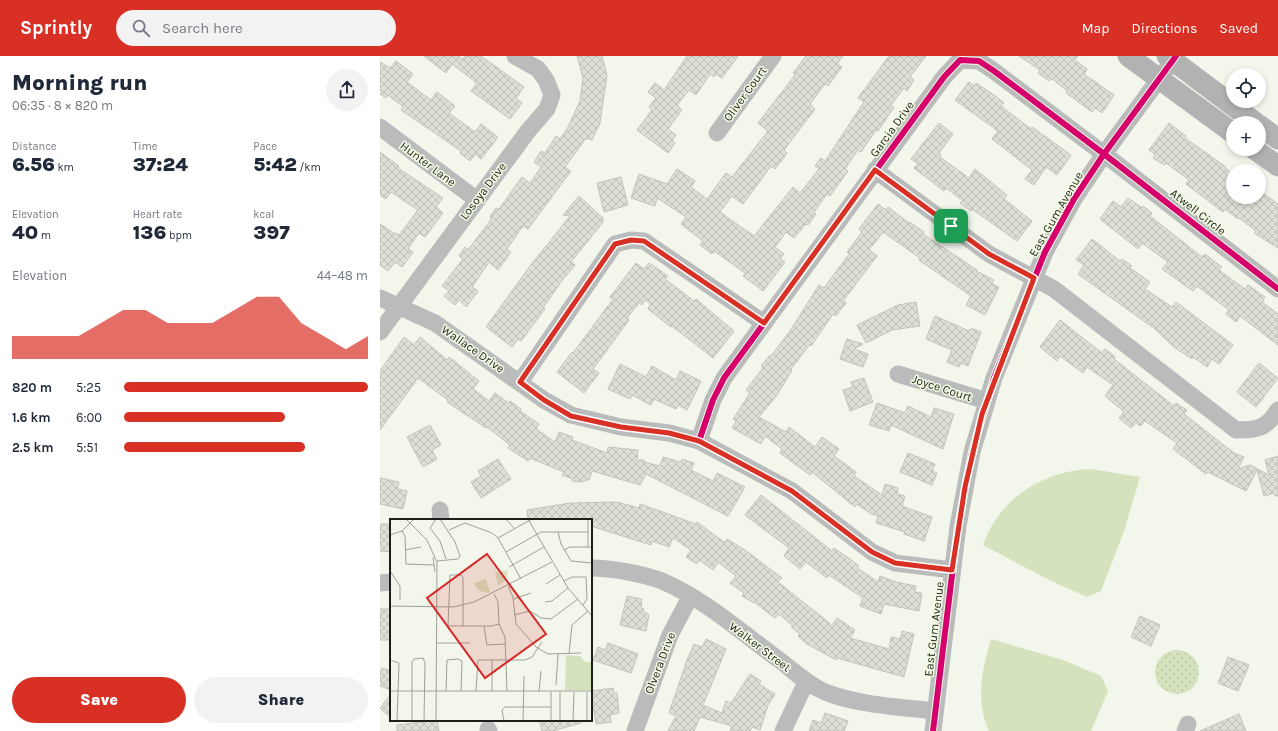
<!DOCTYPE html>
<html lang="en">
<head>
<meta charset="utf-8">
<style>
	:root { --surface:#fff; --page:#f2f2f3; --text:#1f2937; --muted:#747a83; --accent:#d93025 }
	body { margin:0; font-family:Karla,sans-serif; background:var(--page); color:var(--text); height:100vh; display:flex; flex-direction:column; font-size:15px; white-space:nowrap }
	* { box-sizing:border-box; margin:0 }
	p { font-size:13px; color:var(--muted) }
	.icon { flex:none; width:22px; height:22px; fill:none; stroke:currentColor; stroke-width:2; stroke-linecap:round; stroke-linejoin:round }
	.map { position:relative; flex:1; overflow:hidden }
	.sheet { display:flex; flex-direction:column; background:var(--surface); width:380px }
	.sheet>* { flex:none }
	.controls { position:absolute; left:846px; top:12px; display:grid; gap:8px }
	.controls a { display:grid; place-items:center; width:40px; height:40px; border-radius:50%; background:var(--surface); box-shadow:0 2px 6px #0003; font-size:20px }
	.pin { position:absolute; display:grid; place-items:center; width:34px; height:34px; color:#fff; margin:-17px; border-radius:8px; box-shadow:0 2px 6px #0006 }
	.round { display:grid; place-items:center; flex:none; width:42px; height:42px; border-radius:21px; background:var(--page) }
	.summary { display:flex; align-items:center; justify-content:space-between; height:68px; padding:0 12px }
	h1 { font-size:22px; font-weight:800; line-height:30px }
	.metrics { display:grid; grid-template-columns:repeat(3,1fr); gap:6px; height:68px; padding:4px 12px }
	.metrics div { display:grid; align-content:center }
	.metrics b { font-size:20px; font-weight:800 }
	.metrics small { font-size:11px; font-weight:400 }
	.metrics p { font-size:11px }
	.chart { height:112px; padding:8px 12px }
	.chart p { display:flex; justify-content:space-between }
	.chart svg { width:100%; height:72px; margin-top:4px; fill:var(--accent); opacity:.7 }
	.cta { display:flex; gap:8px; margin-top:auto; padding:8px 12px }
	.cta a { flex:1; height:46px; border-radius:24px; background:var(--accent); color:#fff; font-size:16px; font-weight:800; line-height:46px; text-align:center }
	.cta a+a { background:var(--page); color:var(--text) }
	ul { padding:0 12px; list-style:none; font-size:13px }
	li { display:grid; grid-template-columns:64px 48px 1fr; align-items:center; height:30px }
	li i { height:10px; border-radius:5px; background:var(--accent) }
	header { display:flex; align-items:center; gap:24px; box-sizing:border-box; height:56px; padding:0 20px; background:var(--accent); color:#fff }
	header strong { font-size:19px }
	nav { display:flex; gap:22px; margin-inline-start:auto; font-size:14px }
	.search { width:280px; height:36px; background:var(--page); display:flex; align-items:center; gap:10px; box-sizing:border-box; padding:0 14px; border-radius:22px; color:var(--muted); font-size:15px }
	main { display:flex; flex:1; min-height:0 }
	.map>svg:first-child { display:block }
</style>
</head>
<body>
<header>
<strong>Sprintly</strong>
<div class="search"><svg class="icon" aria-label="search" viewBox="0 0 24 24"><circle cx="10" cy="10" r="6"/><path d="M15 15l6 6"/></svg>Search here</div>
<nav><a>Map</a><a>Directions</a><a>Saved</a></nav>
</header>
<main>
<section class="sheet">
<div class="summary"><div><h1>Morning run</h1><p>06:35 · 8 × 820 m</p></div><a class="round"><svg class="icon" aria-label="share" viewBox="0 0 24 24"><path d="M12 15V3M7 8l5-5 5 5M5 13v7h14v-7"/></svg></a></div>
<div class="metrics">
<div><p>Distance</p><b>6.56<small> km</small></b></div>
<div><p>Time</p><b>37:24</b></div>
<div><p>Pace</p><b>5:42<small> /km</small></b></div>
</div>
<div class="metrics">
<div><p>Elevation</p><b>40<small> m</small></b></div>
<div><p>Heart rate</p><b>136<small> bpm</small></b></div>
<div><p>kcal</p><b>397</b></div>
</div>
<div class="chart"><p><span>Elevation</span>44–48 m</p>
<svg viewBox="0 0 160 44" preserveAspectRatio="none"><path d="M0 44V30L10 30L20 30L30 30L40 22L50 14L60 14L70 22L80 22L90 22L100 14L110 6L120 6L130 22L140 30L150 38L160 30V44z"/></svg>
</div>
<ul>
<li><b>820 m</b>5:25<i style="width:100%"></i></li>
<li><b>1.6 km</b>6:00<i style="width:66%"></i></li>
<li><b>2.5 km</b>5:51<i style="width:74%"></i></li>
</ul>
<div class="cta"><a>Save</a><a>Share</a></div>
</section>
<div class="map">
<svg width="898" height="675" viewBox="0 0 898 675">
	<defs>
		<pattern id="grass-dots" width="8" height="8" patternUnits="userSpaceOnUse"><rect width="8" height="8" fill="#d5e2be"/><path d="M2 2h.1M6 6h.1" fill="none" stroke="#b6c2a3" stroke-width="1.8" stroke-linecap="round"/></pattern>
		<pattern id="building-cross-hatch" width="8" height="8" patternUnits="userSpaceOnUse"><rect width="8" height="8" fill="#dce0d5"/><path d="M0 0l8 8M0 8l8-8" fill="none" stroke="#bcc0b6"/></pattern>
	</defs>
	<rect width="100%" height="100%" fill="#f3f7eb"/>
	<!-- grass -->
	<path fill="url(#grass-dots)" d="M775 616a22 22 0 1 1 44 0a22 22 0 1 1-44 0Z"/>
	<!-- pitch -->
	<path fill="#d5e2be" d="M711 413 760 421 744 475 721 535 707 541 669 524 603 489C620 442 662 415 711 413Z
		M611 583 683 604 721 620 728 635 711 675H609C595 644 602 614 611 583Z"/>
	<!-- building -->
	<path fill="url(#building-cross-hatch)" stroke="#c1c4bb" d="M44 0H79L82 4 85 0H101L144 31 136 42 142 47 130 63 91 35 97 27 72 8 66 17Z
		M197 0H222L227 19 220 67 212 84 206 82 185 111 191 115 148 173 143 170 127 193 131 196 118 214 109 206 92 231 98 235 86 251 79 244 75 249 64 240 69 235 62 230 83 203 79 200 85 191 88 194 112 162 110 161 116 152 119 153 142 121 150 127 161 111 154 106 161 95 165 97 176 80 180 83 188 71 200 45 203 22Z
		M307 0H358L342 22 336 18 334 21 330 18 316 39 309 34 297 49 302 54 288 73 296 79 292 85 295 87 288 97 257 74 272 54 269 51 276 42 268 36 275 27 284 34Z
		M426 0H463L457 8 462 11 448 30 445 28 430 48 435 53 404 94 407 97 395 113 391 110 363 148 352 140 340 156 374 180 413 131 420 137 439 113 435 110 441 102 445 105 484 46 478 42 509 0H546L530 21 534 24 527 35 524 32 511 49 514 51 498 75 496 74 481 96 478 94 465 113 468 115 450 140 447 138 434 156 436 158 428 169 426 168 414 182 406 176 395 191 404 198 400 203 405 206 383 235 363 220 365 217 334 195 332 198 320 189 323 185 301 168 306 161 277 142 275 150 251 142 259 118 287 128 297 113 315 125 311 131 327 143 346 117 352 121 388 75 378 67 415 19 413 17Z
		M639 0H698L695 4 707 13 704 18 734 39 722 57 715 52 712 56 686 37 687 35 671 22 669 25 658 17 660 14Z
		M16 5 33 18 27 26 51 44 57 36 75 50 69 57 95 76 101 68 118 81 101 103 95 98 90 105 80 97 81 95 21 54 23 51 8 39 6 42 0 38V6L10 12Z
		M589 26 594 30 596 27 614 39 624 47 621 50 651 73 652 71 691 99 677 119 666 111 654 129 645 123 652 114 612 83 618 75 575 44Z
		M559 67 573 78 559 97 561 99 560 101 589 122 595 113 627 139 624 143 652 165 637 185 592 153 591 155 580 147 583 145 566 132 564 135 534 112 538 108 531 103Z
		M789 67 806 80 805 82 846 111 845 112 853 118V141H879V134L898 148V192L874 177 876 175 859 162 858 163 845 153 843 156 806 128 809 124 786 107 784 109 773 102 775 99 769 94Z
		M0 96 19 110 18 112 63 142 56 151 63 157 45 181 39 177 28 193 33 196 22 211 15 206 8 215 0 209V168L15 178 16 177 19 179 38 154 11 136 6 143 0 139Z
		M241 121 248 149 224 156 217 127Z
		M199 140 223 162V166L191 206 195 209 181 226 163 252 165 253 141 285 138 283 132 291 106 271 150 210 190 160 183 159Z
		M748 142 762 152 763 150 772 157 770 160 822 201 825 198 842 211 839 214 865 233 868 229 885 241 882 246 898 258V289L860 260 856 266 846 258 849 254 817 230 813 235 782 213 788 206 762 187 758 193 720 163 733 145 741 151Z
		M498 148 506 154 508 151 529 167 530 166 544 176 543 178 597 214 596 215 614 224 612 228 619 231 605 259 586 249 591 240 539 204 540 202 503 176 489 194 497 200 463 245 466 247 456 260 453 258 431 290 430 288 411 313 412 314 397 339 379 361 406 376 409 371 435 391 442 381 459 393 454 400 476 416 474 420 502 439 505 428 518 432 517 438 525 440 522 450 552 461 544 485 524 478 525 476 496 467 498 460 491 458 477 448 475 451 432 416 430 419 400 397 402 393 385 380 381 388 352 372 356 365 353 363 370 337 366 334 383 312 381 310 390 299 391 300 410 275 439 229 444 232 469 198 467 196 482 176 479 173Z
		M712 183 740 205 742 203 752 210 750 212 770 226 765 233 792 251 796 246 853 289 839 308 832 303 827 311 813 301 812 303 794 291 775 273 698 218 704 209 696 204Z
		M256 207 264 213 269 207 288 220 285 223 314 245 316 243 354 275 333 302 292 270 291 271 268 253 271 247 265 244 262 249 259 247 247 262 249 264 213 313 219 317 204 337 177 316 192 296 193 297 233 243 230 241Z
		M536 246 540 270 512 274 486 287 477 269 518 249Z
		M555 260 589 275 590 273H594L601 276 588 310 581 307 579 311 567 306 572 294 546 283Z
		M680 264 722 297 725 293 735 301 734 303 794 350 796 347 807 354 804 358 854 397 864 401 858 413 870 409 889 419 885 404 898 400V440H895L894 437 884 440 877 414 866 435 828 416 826 418 793 393 797 387 765 365 760 370 756 367 751 372 739 362 744 356 725 340 733 329 707 311 703 317 680 300 677 305 660 291Z
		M24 281 34 289 40 281 67 304 69 301 99 325 93 333 109 345 115 337 129 347 130 345 141 353 140 355 159 368 156 373 175 386 179 376 193 381 192 384 227 397 228 391 258 394 257 404H264V406L280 410 283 401 301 406 302 403 314 407 311 414 333 425 337 417 365 431 348 460 266 418 260 429 212 415 209 424H205L204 426 192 425 193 423 182 419 184 416 150 402 148 405 128 392 130 389 107 371 106 372 67 346 68 344 38 322 0 374V315Z
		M467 283 483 288 474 293 488 298 483 311 460 303Z
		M879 307 898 322 876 351 857 336Z
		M240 308 266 321 272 310 296 324 300 315 321 325 307 354 298 349 296 353 274 343 271 349 252 339 250 343 228 333Z
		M484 322 493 346 470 355 463 334 473 331 471 326Z
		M497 347 525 357 528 350 551 361 554 352 574 358 563 393 511 369 509 375 489 369Z
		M50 369 61 389 52 394 57 403 43 411 27 381Z
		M528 397 555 408 552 415 557 417 552 429 520 416Z
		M118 403 131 423 101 442 91 426 101 420 98 415Z
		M0 422 19 426 17 433 27 435 23 453 0 448Z
		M381 439 452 495 454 492 470 503 479 510 477 512 498 526 500 520 516 526 536 530 535 536 542 537 539 555 504 548 501 558 480 550 483 542 449 519 447 522 426 506 420 513 404 500 409 492 365 459Z
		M237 446 259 452 260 448 316 468 317 466 344 486 347 483 365 494 402 522 398 526 452 569 457 562 475 574 470 582 509 593 511 581 520 583 522 575 534 578 524 621 457 602 456 604 427 588 418 580 420 578 411 571 413 570 399 558 395 562 374 546V547L362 540 364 537 350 527 356 520 338 506 333 514 319 504 317 508 306 501 311 494 293 482 289 491 272 485 271 489 211 470V464H148L147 454 190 447Z
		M0 468H11V496L0 495Z
		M247 540 262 543 261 552 264 553 263 555 269 559 266 575 240 569Z
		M0 553H11V584H0Z
		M760 560 780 569 771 590 751 581Z
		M326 583 346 593 323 649 342 657 346 645 351 647 370 618 381 625 379 628 395 638 388 649 380 674 372 671 370 675H350L352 670 320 661 314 675H288L296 660 289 657 307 604 314 588 322 591Z
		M228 587 258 598 251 617 213 604 218 591 225 594Z
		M848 601 869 609 858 635 838 627Z
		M2 612 11 615V634L0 630V617Z
		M233 632 234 637H237L239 657 230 659 231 666 216 668 211 635Z
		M11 638V662L0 652Z
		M445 657 468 665 464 675H429L433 664 441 667Z
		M859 658 866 675H820Z
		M57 664 59 675H17V669Z
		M159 664H201V667L173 675H162Z"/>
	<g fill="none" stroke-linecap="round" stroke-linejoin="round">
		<!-- minor -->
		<path stroke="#babcbc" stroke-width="17" d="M0 71 97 144
			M337 77 393 0
			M495 114 609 198 674 233 856 374C877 374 886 373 898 354
			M0 242 55 267 164 344 191 359 241 371 289 377 319 385 412 435 492 496 515 507 572 514
			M0 276 148 75 167 53 172 39 166 24 158 13 135 0
			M518 318 607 345
			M140 326 235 188 251 184 264 185 384 267
			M319 385 333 344 344 322 564 21 580 4 599 5 614 15 724 98 898 233
			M60 454 61 464
			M211 512C231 512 264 518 282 525 324 543 361 576 398 603 413 614 426 628 445 636 478 649 519 651 555 655
			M0 527 11 526
			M108 673 109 675
			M255 675 290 579 310 541
			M403 675 426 626
			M553 675 578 470 592 396 614 322 665 196 694 143 724 98 796 0
			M805 675 808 668"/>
		<!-- major -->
		<path stroke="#b1b3b3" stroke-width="21" d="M748 0 853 77
			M787 0 876 67
			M879 69 898 83
			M874 93 898 110"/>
		<defs>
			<path id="cycleway" d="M319 385 333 344 344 322 564 21 580 4 599 5 614 15 724 98 898 233
				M553 675 578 470 592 396 614 322 665 196 694 143 724 98 796 0"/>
		</defs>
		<!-- cycleway casing -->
		<use href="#cycleway" stroke="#f4fce6" stroke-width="8"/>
		<!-- cycleway -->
		<use href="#cycleway" stroke="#d6006c" stroke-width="6"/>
	</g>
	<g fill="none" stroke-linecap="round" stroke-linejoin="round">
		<defs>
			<path id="route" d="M495 114 609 198 654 222 602 358 585 431 572 514 515 507 492 496 412 435 319 385 289 377 241 371 191 360 164 344 140 326 235 188 251 184 264 185 384 267Z"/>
		</defs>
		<!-- route casing -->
		<use href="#route" stroke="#fff" stroke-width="8"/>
		<!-- route -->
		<use href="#route" stroke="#d93025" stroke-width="5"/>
	</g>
	<g text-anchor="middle" stroke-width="3" stroke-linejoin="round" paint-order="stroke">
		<!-- street labels -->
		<g font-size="12" fill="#1d2018" stroke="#f4fce6">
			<text transform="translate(365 38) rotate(-54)" y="4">Oliver Court</text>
			<text transform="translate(512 73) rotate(-54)" y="4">Garcia Drive</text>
			<text transform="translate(48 108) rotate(37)" y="4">Hunter Lane</text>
			<text transform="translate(103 135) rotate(-53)" y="4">Losoya Drive</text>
			<text transform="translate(818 156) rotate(38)" y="4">Atwell Circle</text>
			<text transform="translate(676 158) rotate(-60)" y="4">East Gum Avenue</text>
			<text transform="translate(93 293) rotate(35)" y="4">Wallace Drive</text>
			<text transform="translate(562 332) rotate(18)" y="4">Joyce Court</text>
			<text transform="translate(554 573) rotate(-83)" y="4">East Gum Avenue</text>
			<text transform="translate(380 591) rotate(37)" y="4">Walker Street</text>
			<text transform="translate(280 607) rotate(-69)" y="4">Olvera Drive</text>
		</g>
	</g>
	<!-- overview -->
	<g transform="translate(10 463)">
		<rect width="202" height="202" fill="#f3f7eb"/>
		<path d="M176 136 190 137 195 143H202V171H175Z" fill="#d5e2be"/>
		<path d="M118 51 116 61 108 67 105 53ZM96 60 100 73 97 74 88 71 84 64Z" fill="#d5e2be"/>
		<path fill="none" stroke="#9da197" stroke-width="1" d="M16 0 37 21 47 43 46 202M46 0 40 9 50 22 56 40M116 0 125 10M138 0 178 69 202 97M198 0V28M0 2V25M59 11 75 4 102 14 108 19 131 60M12 12 15 17 16 45 44 46M168 13 171 25 181 42 202 44M0 16 12 12 24 0M108 19 142 0M15 31 31 28M174 31 180 28H202M116 33 151 13H198M43 38 45 53M47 42 68 40 70 37 65 23 50 0M119 48 154 28M0 52 10 67V81M174 62 182 58H196L197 80 193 86M156 65 170 56M118 67 123 78 126 105 146 128 158 135 191 134M104 75 108 83 109 105 115 118 117 172M124 80 141 74M155 83 162 82 178 69M0 87 63 88 84 83 162 43M124 96 140 92 151 99 161 100 188 80M73 107V58L71 56H60L58 107H102L109 105M94 107 97 126 115 125M47 124H80M179 135 182 106 198 92M0 141 9 144 7 202M166 166 168 135M1 172H202M56 172 57 141 68 140 72 142 71 172M86 172 88 141H135L142 138 152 123M102 172V141M149 173 151 152M22 202V143L24 140 33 139 35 144 34 202M114 202 112 191 115 188H161M133 202 134 157M161 202V173M170 202V173M183 202 184 173M197 202V173"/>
		<path fill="#d62828" fill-opacity="0.15" stroke="#d62828" stroke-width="2" d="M97 35 156 115 95 159 37 79Z"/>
		<rect width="202" height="202" fill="none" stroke="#1d2018" stroke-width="2"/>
	</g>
</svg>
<div class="controls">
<a><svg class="icon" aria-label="locate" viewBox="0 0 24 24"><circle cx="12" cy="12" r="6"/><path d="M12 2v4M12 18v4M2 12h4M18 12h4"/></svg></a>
<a>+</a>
<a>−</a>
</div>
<div class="pin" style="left:571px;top:170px;background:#1e9e55"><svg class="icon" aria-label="arrive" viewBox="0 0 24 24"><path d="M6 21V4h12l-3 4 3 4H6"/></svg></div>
</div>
</main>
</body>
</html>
